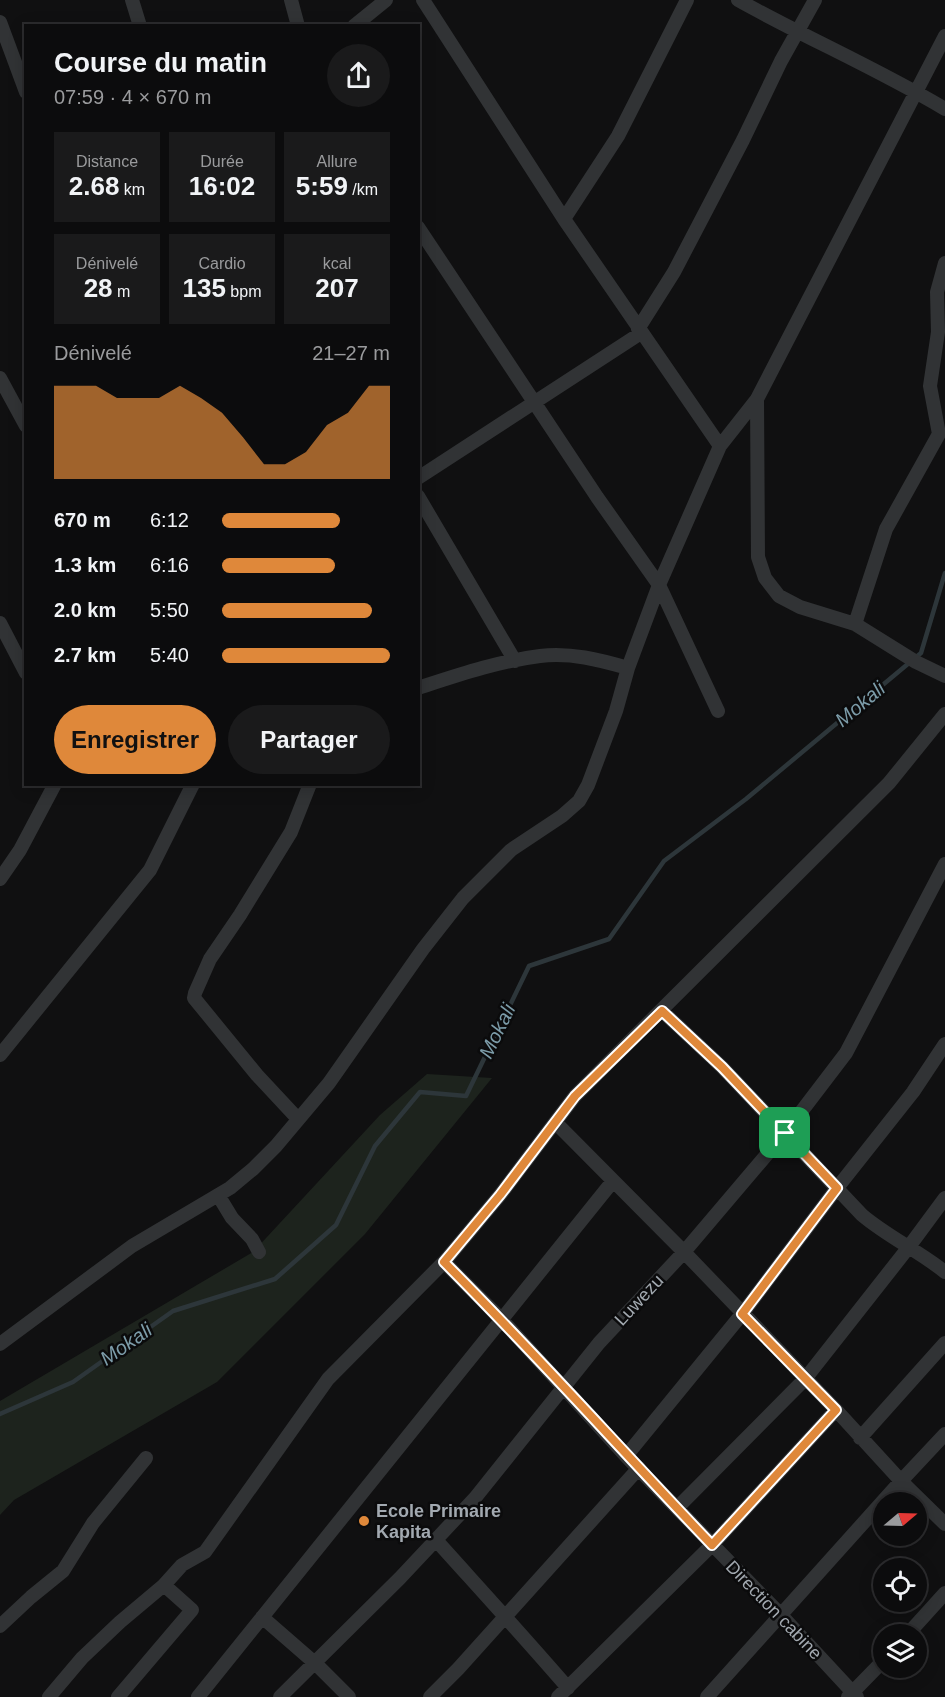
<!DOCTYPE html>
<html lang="fr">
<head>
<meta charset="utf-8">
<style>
	:root { --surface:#0c0c0d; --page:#1a1a1b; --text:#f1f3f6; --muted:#9a9b9d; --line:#2c2c2e; --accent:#df883a }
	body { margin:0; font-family:Arial,sans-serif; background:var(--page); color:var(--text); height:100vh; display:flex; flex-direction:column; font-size:22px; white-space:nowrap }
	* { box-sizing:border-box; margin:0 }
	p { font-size:20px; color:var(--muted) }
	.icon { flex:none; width:33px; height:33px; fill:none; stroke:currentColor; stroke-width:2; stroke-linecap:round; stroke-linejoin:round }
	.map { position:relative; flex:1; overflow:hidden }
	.panel { position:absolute; left:24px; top:24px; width:396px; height:762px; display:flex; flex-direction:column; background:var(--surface); border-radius:0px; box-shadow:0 3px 15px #0003,0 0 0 2px var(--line) }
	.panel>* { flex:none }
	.needle { width:39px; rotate:71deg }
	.fabs { position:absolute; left:873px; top:1492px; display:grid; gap:12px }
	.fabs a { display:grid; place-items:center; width:54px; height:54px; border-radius:50%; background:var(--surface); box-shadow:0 3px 15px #0003,0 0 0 2px var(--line); font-size:30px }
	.pin { position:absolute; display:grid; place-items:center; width:51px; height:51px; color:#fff; margin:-26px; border-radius:12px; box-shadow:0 3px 9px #0006 }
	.round { display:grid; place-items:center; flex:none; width:63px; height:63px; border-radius:32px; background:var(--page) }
	.summary { display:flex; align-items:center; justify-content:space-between; height:102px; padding:0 30px }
	h1 { font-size:27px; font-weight:700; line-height:45px }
	.figures { display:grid; grid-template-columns:repeat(3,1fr); gap:9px; height:102px; padding:6px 30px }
	.figures div { display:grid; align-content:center; border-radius:0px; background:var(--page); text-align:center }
	.figures b { font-size:26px; font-weight:700 }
	.figures small { font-size:16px; font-weight:400 }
	.figures p { font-size:16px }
	.chart { height:168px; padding:12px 30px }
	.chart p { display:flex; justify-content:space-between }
	.chart svg { width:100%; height:108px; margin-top:6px; fill:var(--accent); opacity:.7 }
	.cta { display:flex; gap:12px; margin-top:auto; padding:12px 30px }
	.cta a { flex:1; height:69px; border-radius:36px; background:var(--accent); color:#111; font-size:24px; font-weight:700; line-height:69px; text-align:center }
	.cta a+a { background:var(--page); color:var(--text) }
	ul { padding:0 30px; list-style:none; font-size:20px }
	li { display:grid; grid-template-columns:96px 72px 1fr; align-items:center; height:45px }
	li i { height:15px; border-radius:8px; background:var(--accent) }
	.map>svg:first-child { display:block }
</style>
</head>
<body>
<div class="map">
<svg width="945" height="1697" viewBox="0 0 945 1697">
	<rect width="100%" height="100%" fill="#101011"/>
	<!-- green -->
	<path fill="#1d231d" d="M427 1074 492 1078 365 1234 217 1382 14 1500 0 1515V1401L253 1252 380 1115Z"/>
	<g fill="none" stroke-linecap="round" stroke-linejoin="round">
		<!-- stream -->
		<path stroke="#2d363a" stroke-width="4.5" d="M0 1414 73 1382 173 1311 275 1279 336 1225 375 1146 420 1092 466 1096 529 966 609 939 664 861 746 799 921 653 945 573"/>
		<!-- street -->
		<path stroke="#313335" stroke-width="14" d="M132 0 140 26
			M291 0 298 26
			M423 0 564 219 720 446
			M738 0C806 38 878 69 945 109
			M0 22 26 92
			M354 26 386 0
			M564 219 618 136 687 0
			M418 227 597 497 659 585 718 711
			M638 329 674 272 743 140 781 61 815 0
			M0 378 26 426
			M757 399 758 557 765 578 779 596 800 607 855 624 916 662 945 676
			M418 478 641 333
			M418 496 515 661
			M0 623 26 673
			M855 624 886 529 939 434 930 386 938 332 937 292 945 263
			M418 688C458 675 499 661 540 656 570 652 600 660 628 668
			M0 879 20 850 55 784
			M662 1011 722 1067 862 1215C888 1237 919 1251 945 1272
			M0 1055 150 870 193 784
			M298 1119 257 1075 194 998 195 993 210 959 240 915 291 832 310 784
			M556 1123 684 1252 836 1410 901 1481 945 1524
			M218 1195 232 1218 252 1239 259 1252
			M444 1262 501 1319 626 1456 781 1615 857 1697
			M0 1344 132 1246 230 1188 253 1169 276 1146 329 1083 423 949 463 898 511 850 562 816 579 801 588 785 616 711 628 668 659 585 720 446 757 399 945 36
			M860 1438 945 1343
			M626 1456 742 1314 837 1188 913 1092 945 1044
			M677 1508 805 1379 908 1248 945 1198
			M436 1540C480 1589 524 1637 568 1688
			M262 1617 316 1664 349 1697
			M0 1626 31 1597 63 1571 93 1523 146 1458
			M907 1635 945 1593
			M49 1697 82 1658 120 1622 164 1585 182 1565 205 1552 328 1379 444 1262 500 1195 575 1096 889 783 945 714
			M118 1697 192 1610 164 1585
			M198 1697 613 1181
			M280 1697 400 1578 475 1498 599 1343 684 1252 785 1133 846 1053 945 864
			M430 1697 458 1669 639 1468
			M558 1697 712 1545 836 1410
			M707 1697 901 1481 945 1434
			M848 1697 884 1660"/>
	</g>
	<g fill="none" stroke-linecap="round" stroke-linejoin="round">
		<defs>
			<path id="route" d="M662 1011 722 1067 837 1188 742 1314 836 1410 712 1545C622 1451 536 1354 444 1262L500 1195 575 1096Z"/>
		</defs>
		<!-- route casing -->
		<use href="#route" stroke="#fff" stroke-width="12"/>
		<!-- route -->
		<use href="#route" stroke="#df883a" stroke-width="8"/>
	</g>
	<!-- markers -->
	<circle fill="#df883a" stroke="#0b0b0c" stroke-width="2" cx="364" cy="1521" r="6"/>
	<g text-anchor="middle" stroke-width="5" stroke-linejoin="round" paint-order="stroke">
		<!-- street labels -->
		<g font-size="18" fill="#a2a9b0" stroke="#0b0b0c">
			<text transform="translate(639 1300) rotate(-47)" y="6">Luwezu</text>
			<text transform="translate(774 1610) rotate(46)" y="6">Direction cabine</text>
		</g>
		<!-- poi labels -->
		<g font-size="18" font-weight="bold" fill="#a2a9b0" stroke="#0b0b0c" text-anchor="start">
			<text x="376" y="1517">Ecole Primaire<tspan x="376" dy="21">Kapita</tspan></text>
		</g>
		<!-- water labels -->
		<g font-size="20" font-style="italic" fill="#7c9ca9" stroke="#0b0b0c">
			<text transform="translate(860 704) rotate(-40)" y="7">Mokali</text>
			<text transform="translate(497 1031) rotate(-64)" y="7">Mokali</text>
			<text transform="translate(126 1344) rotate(-35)" y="7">Mokali</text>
		</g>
	</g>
</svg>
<div class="fabs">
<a><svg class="needle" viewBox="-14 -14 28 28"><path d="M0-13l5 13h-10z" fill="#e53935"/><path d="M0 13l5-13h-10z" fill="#9a9b9d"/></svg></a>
<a><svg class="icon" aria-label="locate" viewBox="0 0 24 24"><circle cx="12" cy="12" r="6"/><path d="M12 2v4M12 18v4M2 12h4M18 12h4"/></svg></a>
<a><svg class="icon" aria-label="layers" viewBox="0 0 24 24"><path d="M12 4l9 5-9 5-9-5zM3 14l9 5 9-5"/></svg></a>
</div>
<div class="pin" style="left:785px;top:1133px;background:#1e9e55"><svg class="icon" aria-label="arrive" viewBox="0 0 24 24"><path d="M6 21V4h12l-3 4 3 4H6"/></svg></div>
<section class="panel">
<div class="summary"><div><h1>Course du matin</h1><p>07:59 · 4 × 670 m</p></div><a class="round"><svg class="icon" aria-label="share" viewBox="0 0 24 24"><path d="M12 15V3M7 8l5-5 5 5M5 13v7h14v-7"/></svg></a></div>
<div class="figures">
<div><p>Distance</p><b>2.68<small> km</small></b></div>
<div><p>Durée</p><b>16:02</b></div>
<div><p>Allure</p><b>5:59<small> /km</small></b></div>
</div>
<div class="figures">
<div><p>Dénivelé</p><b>28<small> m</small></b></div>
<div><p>Cardio</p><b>135<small> bpm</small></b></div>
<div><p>kcal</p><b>207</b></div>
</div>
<div class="chart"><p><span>Dénivelé</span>21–27 m</p>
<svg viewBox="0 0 160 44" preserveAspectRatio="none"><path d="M0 44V6L10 6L20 6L30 11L40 11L50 11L60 6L70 11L80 17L90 27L100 38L110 38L120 33L130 22L140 17L150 6L160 6V44z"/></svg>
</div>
<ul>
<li><b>670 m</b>6:12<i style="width:70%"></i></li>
<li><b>1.3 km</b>6:16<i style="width:67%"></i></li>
<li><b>2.0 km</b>5:50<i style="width:89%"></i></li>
<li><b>2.7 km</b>5:40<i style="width:100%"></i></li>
</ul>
<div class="cta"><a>Enregistrer</a><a>Partager</a></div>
</section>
</div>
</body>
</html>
